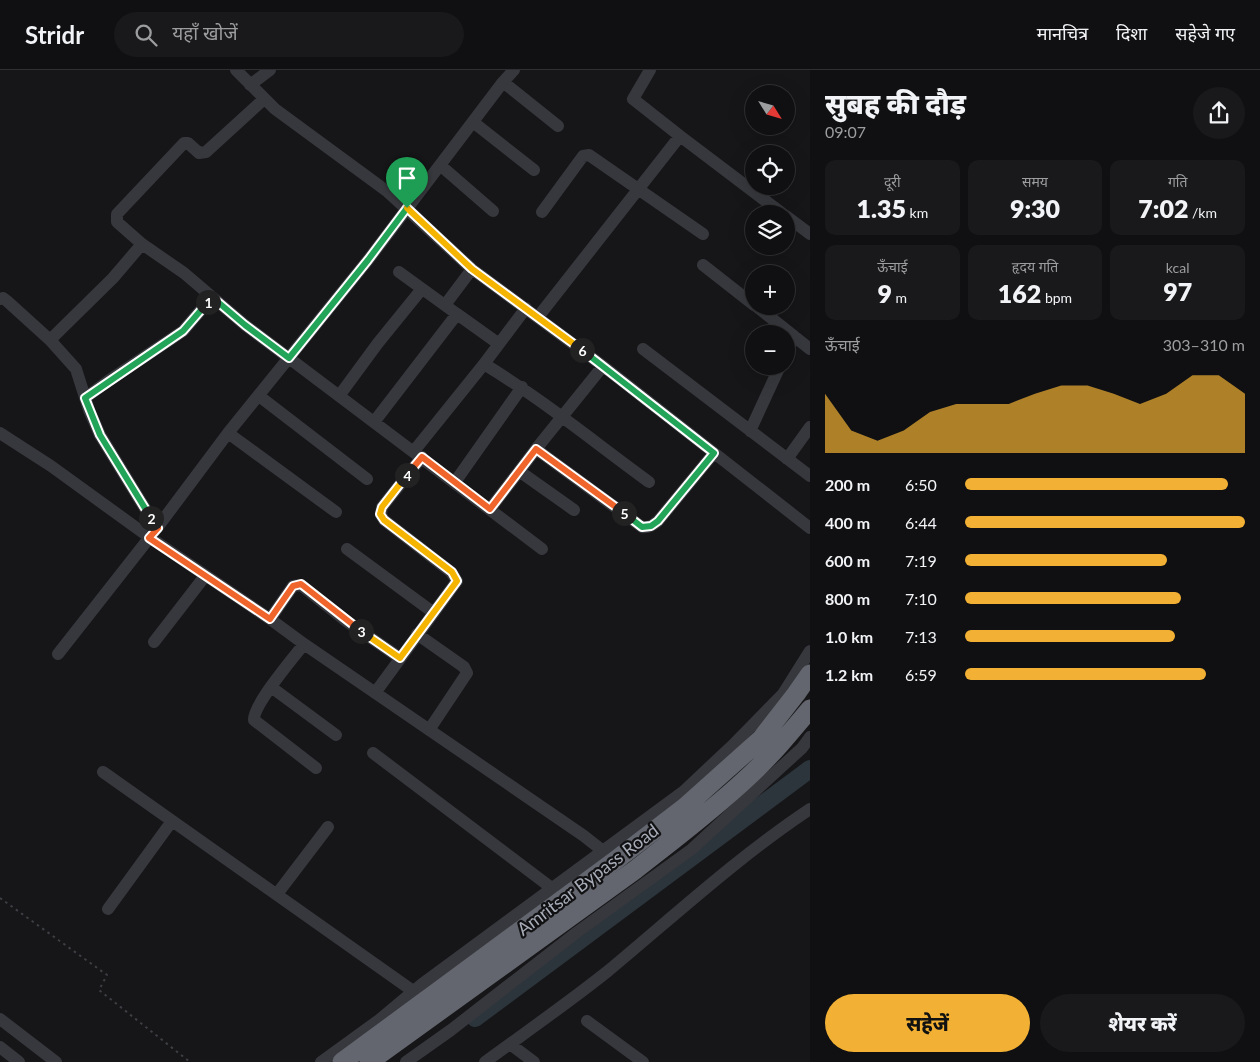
<!DOCTYPE html>
<html lang="hi">
<head>
<meta charset="utf-8">
<style>
	:root { --surface:#101012; --page:#19191b; --text:#f1f3f6; --muted:#9c9d9f; --line:#303032; --accent:#f2b134 }
	body { margin:0; font-family:Lato,"Noto Sans Devanagari",sans-serif; background:var(--page); color:var(--text); height:100vh; display:flex; flex-direction:column; font-size:19px; white-space:nowrap }
	* { box-sizing:border-box; margin:0 }
	p { font-size:16px; color:var(--muted) }
	.icon { flex:none; width:28px; height:28px; fill:none; stroke:currentColor; stroke-width:2; stroke-linecap:round; stroke-linejoin:round }
	.map { position:relative; flex:1; overflow:hidden }
	.sheet { display:flex; flex-direction:column; background:var(--surface); width:450px }
	.sheet>* { flex:none }
	.needle { width:32px; rotate:127deg }
	.buttons { position:absolute; left:745px; top:15px; display:grid; gap:10px }
	.buttons a { display:grid; place-items:center; width:50px; height:50px; border-radius:50%; background:var(--surface); box-shadow:0 5px 20px #0002,0 0 0 1px var(--line); font-size:25px }
	.pin { position:absolute; display:grid; place-items:center; width:42px; height:42px; color:#fff; margin:-51px -21px; border-radius:50% 50% 50% 0; rotate:-45deg; box-shadow:0 0 5px #0007 }
	.pin .icon { rotate:45deg }
	.km { position:absolute; width:25px; height:25px; margin:-12px; border-radius:50%; background:#222; color:#fff; font-size:14px; line-height:25px; text-align:center }
	.round { display:grid; place-items:center; flex:none; width:52px; height:52px; border-radius:26px; background:var(--page) }
	.headline { display:flex; align-items:center; justify-content:space-between; height:85px; padding:0 15px }
	h1 { font-size:28px; font-weight:800; line-height:38px }
	.metrics { display:grid; grid-template-columns:repeat(3,1fr); gap:8px; height:85px; padding:5px 15px }
	.metrics div { display:grid; align-content:center; border-radius:10px; background:var(--page); text-align:center }
	.metrics b { font-size:25px; font-weight:800 }
	.metrics small { font-size:14px; font-weight:400 }
	.metrics p { font-size:14px }
	.chart { height:140px; padding:10px 15px }
	.chart p { display:flex; justify-content:space-between }
	.chart svg { width:100%; height:90px; margin-top:5px; fill:var(--accent); opacity:.7 }
	.primary-button { display:flex; gap:10px; margin-top:auto; padding:10px 15px }
	.primary-button a { flex:1; height:58px; border-radius:30px; background:var(--accent); color:#111; font-size:20px; font-weight:800; line-height:58px; text-align:center }
	.primary-button a+a { background:var(--page); color:var(--text) }
	ul { padding:0 15px; list-style:none; font-size:16px }
	li { display:grid; grid-template-columns:80px 60px 1fr; align-items:center; height:38px }
	li i { height:12px; border-radius:6px; background:var(--accent) }
	header { display:flex; align-items:center; gap:30px; box-sizing:border-box; height:70px; padding:0 25px; background:var(--surface); border-bottom:1px solid var(--line) }
	header strong { font-size:24px }
	nav { display:flex; gap:28px; margin-inline-start:auto; font-size:18px }
	.search { width:350px; height:45px; background:var(--page); display:flex; align-items:center; gap:12px; box-sizing:border-box; padding:0 18px; border-radius:28px; color:var(--muted); font-size:19px }
	main { display:flex; flex:1; min-height:0 }
	.map>svg:first-child { display:block }
</style>
</head>
<body>
<header>
<strong>Stridr</strong>
<div class="search"><svg class="icon" aria-label="search" viewBox="0 0 24 24"><circle cx="10" cy="10" r="6"/><path d="M15 15l6 6"/></svg>यहाँ खोजें</div>
<nav><a>मानचित्र</a><a>दिशा</a><a>सहेजे गए</a></nav>
</header>
<main>
<div class="map">
<svg width="810" height="992" viewBox="0 0 810 992">
	<rect width="100%" height="100%" fill="#161618"/>
	<g fill="none" stroke-linecap="round" stroke-linejoin="round">
		<!-- river -->
		<path stroke="#2c353c" stroke-width="18" d="M475 948 810 699"/>
		<!-- path -->
		<path stroke="#3d3f44" stroke-width="2" stroke-dasharray="2.5 4" stroke-linecap="butt" d="M0 828 107 905 99 920 190 992"/>
		<!-- minor -->
		<path stroke="#37383d" stroke-width="12" d="M236 0 275 39 388 122 472 199 603 296 810 458
			M650 0 633 29 680 66
			M503 12 558 56
			M250 15 270 0
			M264 29 206 82 199 83 188 73H184L117 144V152L142 174 184 203 245 255 542 479
			M473 52 534 100
			M440 95 493 141
			M542 142 583 86 589 85 703 164
			M786 146 810 164
			M703 195 754 235
			M0 229 3 228 7 231 50 270 76 299 89 340 100 365 157 458
			M445 235 472 199
			M756 236 810 279
			M457 244 499 274
			M538 247 680 66 783 144
			M50 270 113 208 142 174
			M643 279 810 406
			M786 283 794 266
			M484 294C542 329 594 372 649 412
			M259 326 367 409
			M339 326 378 273 421 220
			M85 328 108 311 183 261 212 227
			M374 352 457 244 399 202
			M750 361 780 296
			M0 363 51 396 149 467 270 549 304 574 584 766 603 781
			M228 363 336 442
			M536 379 642 457C649 458 653 455 658 451L714 383
			M414 381 484 294 526 238
			M787 389 810 357
			M519 401 574 440
			M455 412 522 317
			M490 439 536 379 603 296
			M347 479 434 543
			M270 549 293 516 301 515 345 550 400 588
			M417 564 464 597 467 603 429 660
			M154 572 205 506
			M304 574C293 588 253 635 254 650L316 698
			M58 584 157 458 228 363 368 190 503 12 514 0
			M271 617 336 665
			M375 623 457 511 451 502 384 450 381 445 382 437 422 387
			M373 683 553 819
			M103 702 413 921
			M277 824 328 757
			M108 839 172 751
			M0 949 56 992
			M587 951 643 992
			M510 974 534 992
			M0 977 19 992
			M321 992 379 950 422 914 684 721 735 673 783 624 810 581
			M406 992 451 960 576 863 692 779 802 678 810 667
			M485 992C526 962 568 933 608 901 674 846 738 787 810 739"/>
		<!-- highway -->
		<path stroke="#63666e" stroke-width="19" d="M342 992 616 790 685 737 761 669 796 624 810 604
			M369 992 635 800C673 770 712 741 748 707 771 686 790 663 810 639"/>
	</g>
	<g fill="none" stroke-linecap="round" stroke-linejoin="round">
		<defs>
			<path id="split-1" d="M208 232 212 227 245 255 289 288 368 190 407 138"/>
			<path id="split-2" d="M151 448 100 365 85 328 183 261 208 232"/>
			<path id="split-3" d="M151 448 158 458 149 468 270 549 293 516 301 514 361 561"/>
			<path id="split-4" d="M361 561 400 588 457 511 452 502 384 450 380 444 382 437 407 405"/>
			<path id="split-5" d="M407 405 422 387 490 439 536 379 624 443"/>
			<path id="split-6" d="M582 280 714 383 658 451 651 456 642 457 624 443"/>
			<path id="split-7" d="M407 138 472 199 582 280"/>
		</defs>
		<!-- split-1 casing -->
		<use href="#split-1" stroke="#fff" stroke-width="10"/>
		<!-- split-2 casing -->
		<use href="#split-2" stroke="#fff" stroke-width="10"/>
		<!-- split-3 casing -->
		<use href="#split-3" stroke="#fff" stroke-width="10"/>
		<!-- split-4 casing -->
		<use href="#split-4" stroke="#fff" stroke-width="10"/>
		<!-- split-5 casing -->
		<use href="#split-5" stroke="#fff" stroke-width="10"/>
		<!-- split-6 casing -->
		<use href="#split-6" stroke="#fff" stroke-width="10"/>
		<!-- split-7 casing -->
		<use href="#split-7" stroke="#fff" stroke-width="10"/>
		<!-- split-1 -->
		<use href="#split-1" stroke="#22a559" stroke-width="6"/>
		<!-- split-2 -->
		<use href="#split-2" stroke="#22a559" stroke-width="6"/>
		<!-- split-3 -->
		<use href="#split-3" stroke="#f0652b" stroke-width="6"/>
		<!-- split-4 -->
		<use href="#split-4" stroke="#f5b400" stroke-width="6"/>
		<!-- split-5 -->
		<use href="#split-5" stroke="#f0652b" stroke-width="6"/>
		<!-- split-6 -->
		<use href="#split-6" stroke="#22a559" stroke-width="6"/>
		<!-- split-7 -->
		<use href="#split-7" stroke="#f5b400" stroke-width="6"/>
	</g>
	<g text-anchor="middle" stroke-width="4.5" stroke-linejoin="round" paint-order="stroke">
		<!-- street labels -->
		<g font-size="18" fill="#a8adb8" stroke="#111113">
			<text transform="translate(588 810) rotate(-37)" y="6">Amritsar Bypass Road</text>
		</g>
	</g>
</svg>
<div class="buttons">
<a><svg class="needle" viewBox="-14 -14 28 28"><path d="M0-13l5 13h-10z" fill="#e53935"/><path d="M0 13l5-13h-10z" fill="#9c9d9f"/></svg></a>
<a><svg class="icon" aria-label="locate" viewBox="0 0 24 24"><circle cx="12" cy="12" r="6"/><path d="M12 2v4M12 18v4M2 12h4M18 12h4"/></svg></a>
<a><svg class="icon" aria-label="layers" viewBox="0 0 24 24"><path d="M12 4l9 5-9 5-9-5zM3 14l9 5 9-5"/></svg></a>
<a>+</a>
<a>−</a>
</div>
<div class="pin" style="left:407px;top:138px;background:#1e9e55"><svg class="icon" aria-label="arrive" viewBox="0 0 24 24"><path d="M6 21V4h12l-3 4 3 4H6"/></svg></div>
<b class="km" style="left:208px;top:232px">1</b>
<b class="km" style="left:151px;top:448px">2</b>
<b class="km" style="left:361px;top:561px">3</b>
<b class="km" style="left:407px;top:405px">4</b>
<b class="km" style="left:624px;top:443px">5</b>
<b class="km" style="left:582px;top:280px">6</b>
</div>
<section class="sheet">
<div class="headline"><div><h1>सुबह की दौड़</h1><p>09:07</p></div><a class="round"><svg class="icon" aria-label="share" viewBox="0 0 24 24"><path d="M12 15V3M7 8l5-5 5 5M5 13v7h14v-7"/></svg></a></div>
<div class="metrics">
<div><p>दूरी</p><b>1.35<small> km</small></b></div>
<div><p>समय</p><b>9:30</b></div>
<div><p>गति</p><b>7:02<small> /km</small></b></div>
</div>
<div class="metrics">
<div><p>ऊँचाई</p><b>9<small> m</small></b></div>
<div><p>हृदय गति</p><b>162<small> bpm</small></b></div>
<div><p>kcal</p><b>97</b></div>
</div>
<div class="chart"><p><span>ऊँचाई</span>303–310 m</p>
<svg viewBox="0 0 160 44" preserveAspectRatio="none"><path d="M0 44V15L10 33L20 38L30 33L40 24L50 20L60 20L70 20L80 15L90 11L100 11L110 15L120 20L130 15L140 6L150 6L160 15V44z"/></svg>
</div>
<ul>
<li><b>200 m</b>6:50<i style="width:94%"></i></li>
<li><b>400 m</b>6:44<i style="width:100%"></i></li>
<li><b>600 m</b>7:19<i style="width:72%"></i></li>
<li><b>800 m</b>7:10<i style="width:77%"></i></li>
<li><b>1.0 km</b>7:13<i style="width:75%"></i></li>
<li><b>1.2 km</b>6:59<i style="width:86%"></i></li>
</ul>
<div class="primary-button"><a>सहेजें</a><a>शेयर करें</a></div>
</section>
</main>
</body>
</html>
